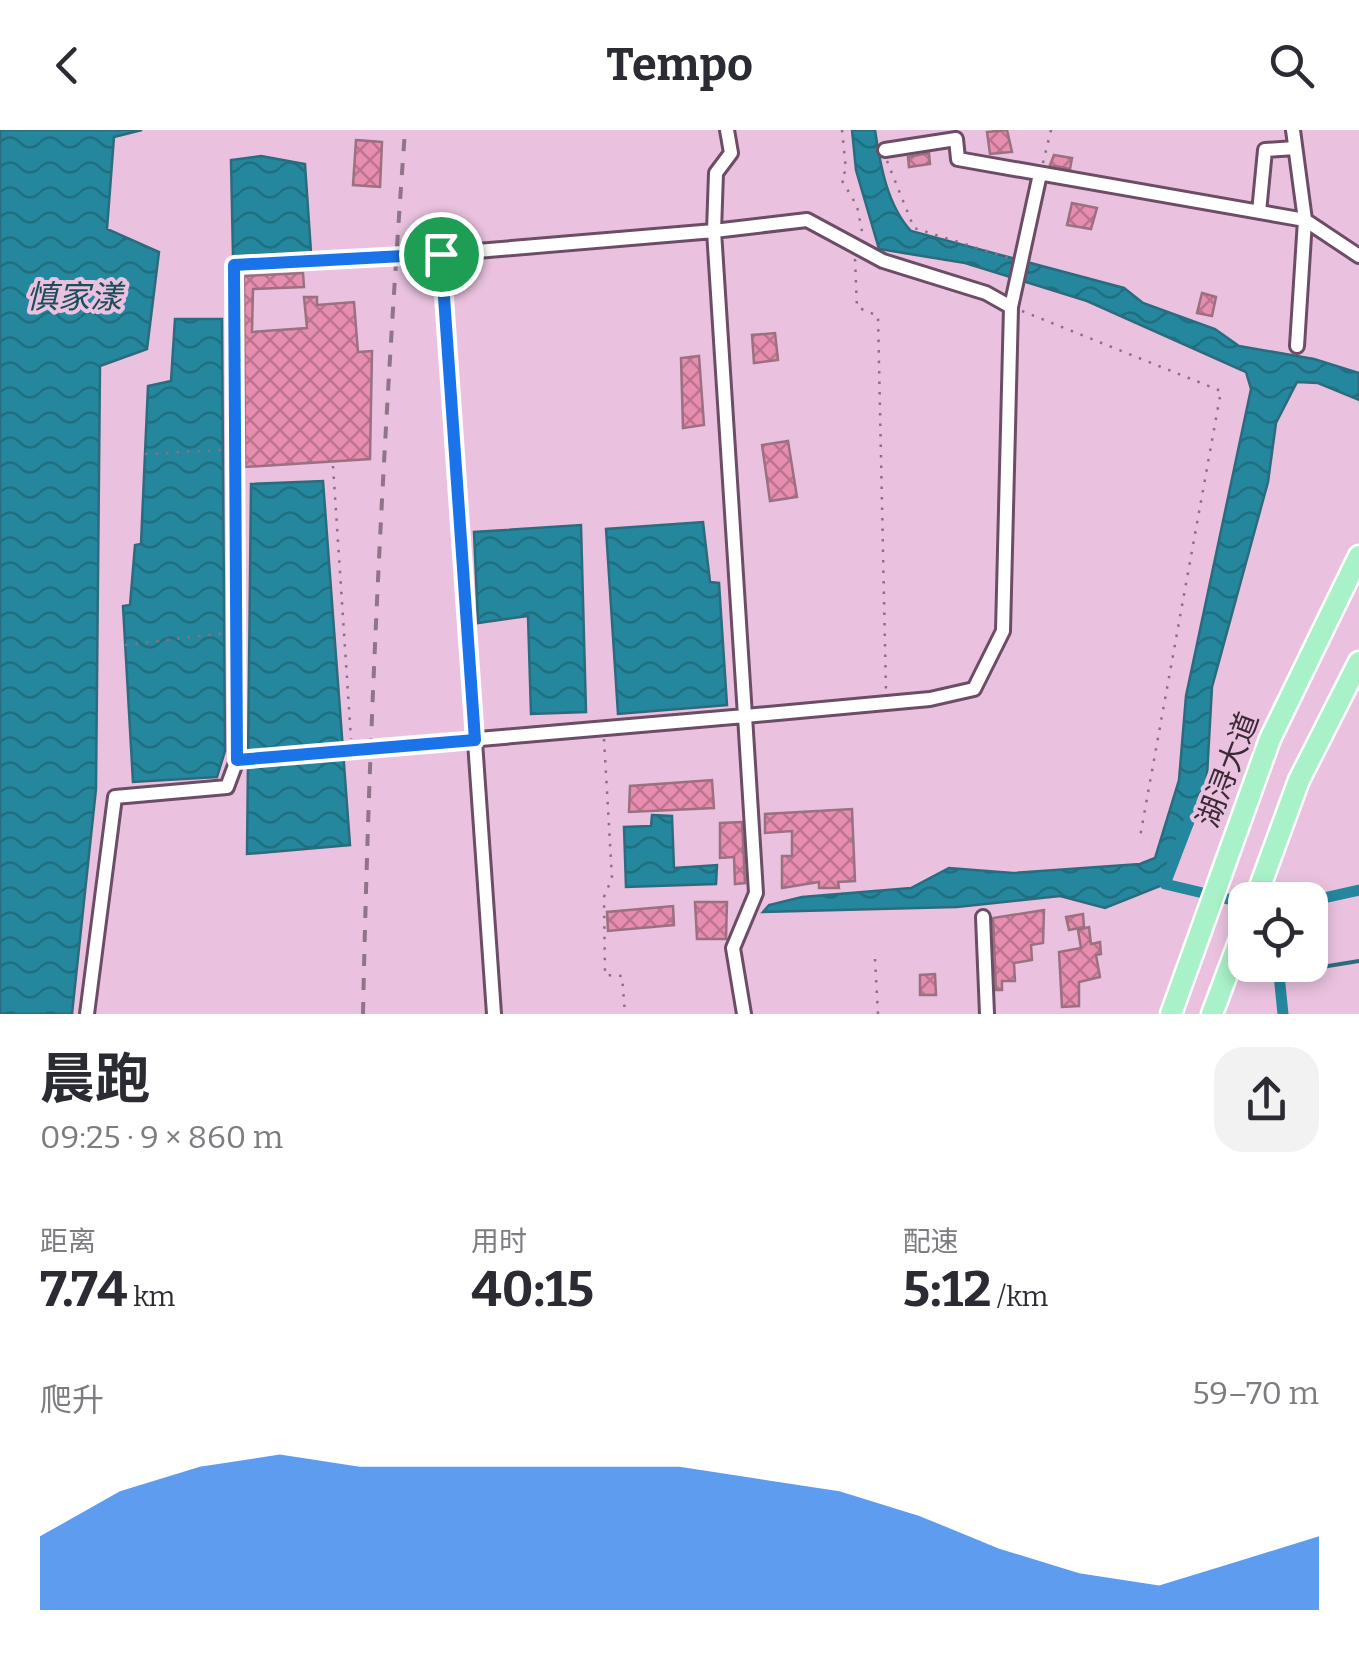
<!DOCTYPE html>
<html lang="zh">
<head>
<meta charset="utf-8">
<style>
	:root { --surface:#fff; --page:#f2f2f3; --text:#2b2b33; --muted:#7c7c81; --accent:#1a73e8 }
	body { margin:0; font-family:Bitter,"Noto Sans SC",serif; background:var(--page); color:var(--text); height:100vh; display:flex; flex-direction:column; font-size:38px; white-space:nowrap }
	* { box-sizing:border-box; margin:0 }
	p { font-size:32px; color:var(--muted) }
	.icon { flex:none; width:55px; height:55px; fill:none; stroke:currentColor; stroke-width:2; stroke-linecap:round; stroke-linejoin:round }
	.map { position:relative; height:884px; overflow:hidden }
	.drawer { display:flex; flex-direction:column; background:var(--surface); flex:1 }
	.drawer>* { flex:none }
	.fabs { position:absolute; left:1228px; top:752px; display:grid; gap:20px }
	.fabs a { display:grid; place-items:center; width:100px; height:100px; border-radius:20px; background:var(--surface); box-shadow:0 5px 15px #0003; font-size:50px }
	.pin { position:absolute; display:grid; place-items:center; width:85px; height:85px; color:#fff; margin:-42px; border:5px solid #fff; border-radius:50%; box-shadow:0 2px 10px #0007 }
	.round { display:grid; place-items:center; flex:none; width:105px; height:105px; border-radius:30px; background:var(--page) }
	.head { display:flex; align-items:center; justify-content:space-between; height:170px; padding:0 40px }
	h1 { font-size:55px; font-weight:700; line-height:75px }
	.figures { display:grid; grid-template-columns:repeat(3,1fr); gap:15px; height:170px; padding:10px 40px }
	.figures div { display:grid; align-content:center }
	.figures b { font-size:50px; font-weight:700 }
	.figures small { font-size:28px; font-weight:400 }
	.figures p { font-size:28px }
	.chart { height:280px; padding:20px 40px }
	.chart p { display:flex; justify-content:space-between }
	.chart svg { width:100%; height:180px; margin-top:10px; fill:var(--accent); opacity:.7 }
	header { display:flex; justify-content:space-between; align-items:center; height:130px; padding:0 40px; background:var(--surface); font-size:45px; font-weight:700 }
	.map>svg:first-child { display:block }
</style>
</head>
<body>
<header><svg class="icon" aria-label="back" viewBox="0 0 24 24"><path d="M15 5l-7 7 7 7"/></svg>Tempo<svg class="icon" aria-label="search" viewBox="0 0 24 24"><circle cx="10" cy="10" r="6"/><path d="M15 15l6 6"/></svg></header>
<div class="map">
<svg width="1359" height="884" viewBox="0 0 1359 884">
	<defs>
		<pattern id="water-waves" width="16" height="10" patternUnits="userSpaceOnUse" patternTransform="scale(2.5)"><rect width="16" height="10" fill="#24879d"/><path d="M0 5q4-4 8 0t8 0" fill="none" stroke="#206f81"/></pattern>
		<pattern id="building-cross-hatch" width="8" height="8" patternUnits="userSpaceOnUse" patternTransform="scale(2.5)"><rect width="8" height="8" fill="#e78daf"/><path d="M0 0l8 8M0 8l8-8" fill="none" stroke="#bc738f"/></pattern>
	</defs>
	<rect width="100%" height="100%" fill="#eac2df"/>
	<!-- water -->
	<path fill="url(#water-waves)" stroke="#2b6b7e" stroke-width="2.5" d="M0 0H142L114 7 107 99 159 122 147 219 100 236 96 659 72 884H0Z
		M852 0H875C880 34 887 75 911 101L1124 158 1143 173 1215 199 1239 216 1314 229 1359 243V270L1318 253 1297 252 1276 293 1268 352 1212 557 1206 664 1165 754 1105 778 1060 766 957 777 763 782 769 775 802 767 911 758 949 738 1013 743 1140 734 1155 728 1179 650 1186 566 1251 259 1246 242 1087 171 965 133 879 119 856 40Z
		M261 26 305 34 311 122 233 126 231 30Z
		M175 189H222L225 621 217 647 133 652 123 476 130 475 135 415 141 414 148 256 171 251Z
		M323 351 350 715 247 724 251 354Z
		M703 392 710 452 719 453 727 575 618 584 606 399Z
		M581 395 586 582 531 584 528 486 478 493 474 402Z
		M652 685 672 686 674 738 717 735 716 754 626 757 624 697 651 696Z"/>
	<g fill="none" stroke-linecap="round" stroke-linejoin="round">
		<!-- stream -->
		<path stroke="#2b6b7e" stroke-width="4" d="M1279 844 1359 831"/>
		<!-- canal -->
		<path stroke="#24879d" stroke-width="11" d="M1191 686 1165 754 1245 773
			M1310 771 1359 760
			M1278 835 1283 884"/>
	</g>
	<!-- building -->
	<path fill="url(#building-cross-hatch)" stroke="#9b707f" stroke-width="2.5" d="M1007 0 1012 22 990 24 987 2Z
		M356 10 382 12 380 57 353 55Z
		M929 23 930 34 909 37 908 27Z
		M1054 25 1072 28 1070 39 1050 35Z
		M1072 73 1097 78 1091 99 1067 95Z
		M303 143 304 157 253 159 252 202 307 198 304 167H317V175L354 172 358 222 372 221 370 329 245 337 244 146Z
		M1202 163 1216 167 1212 186 1197 183Z
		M775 203 778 230 754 233 752 205Z
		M699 226 704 295 683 298 681 228Z
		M788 311 797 367 770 371 762 315Z
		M712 650 714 678 629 682 630 656Z
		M852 679 855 751 838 752 839 758H819V752L782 758V726H792V701L765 703V684Z
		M742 692 745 753 735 754 734 727 720 728V693Z
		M695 772H727L726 809H697Z
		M673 776 674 795 608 801 607 782Z
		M1044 780 1043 813 1031 815 1032 830 1014 833 1015 851H1002V860H996L993 788Z
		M1083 784 1084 797 1069 800 1066 787Z
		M1089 797 1091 814 1100 812 1101 824 1096 825 1100 847 1079 852V876L1062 877 1059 822 1081 818 1078 800Z
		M935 844 936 865H920V845Z"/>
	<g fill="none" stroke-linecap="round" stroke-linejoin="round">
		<defs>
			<path id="street" d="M1293 0 1305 90 1359 126
				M885 20 956 9 958 29 1305 90 1297 216
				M1259 82 1265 20 1295 18
				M441 124 494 884
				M237 630 234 135 441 124 714 101 716 43 731 23 727 0
				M983 787 987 884
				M87 884 115 667 227 657 237 630 745 586 714 101 807 90 883 131 986 163 1011 177
				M744 884 733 818 756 763 745 586 930 569 974 559 1003 501 1011 177 1040 44"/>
			<path id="primary" d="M1255 770 1299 650 1359 532
				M1171 884 1270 609 1359 426
				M1212 884 1245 796"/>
		</defs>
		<!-- street casing -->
		<use href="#street" stroke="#6d4c65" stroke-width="18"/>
		<!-- primary casing -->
		<use href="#primary" stroke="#fff" stroke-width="25"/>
		<!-- path -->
		<path stroke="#8b7083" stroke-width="2.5" stroke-dasharray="2.5 8" stroke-linecap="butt" d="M842 0 846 40 841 49 857 76 863 106
			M887 31 914 98 1009 128
			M1043 33 1051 0
			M855 129 857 177 878 186 886 562
			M1022 181 1221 261 1140 707
			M145 324 223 320
			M333 336 351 609
			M125 515 225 503
			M604 609 612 748 604 767 605 845 622 846 625 884
			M875 829 878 884"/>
		<!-- street -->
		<use href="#street" stroke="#fff" stroke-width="12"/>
		<!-- primary -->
		<use href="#primary" stroke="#a9f1c8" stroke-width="20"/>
		<!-- rail -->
		<path stroke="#907488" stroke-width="4" stroke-dasharray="12 12" stroke-linecap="butt" d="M363 884C369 589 384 295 405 0"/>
	</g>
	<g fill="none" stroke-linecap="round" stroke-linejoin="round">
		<defs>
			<path id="route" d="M441 124 475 610 237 630 234 135Z"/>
		</defs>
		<!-- route casing -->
		<use href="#route" stroke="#fff" stroke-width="20"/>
		<!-- route -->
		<use href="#route" stroke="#1a73e8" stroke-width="12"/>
	</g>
	<g text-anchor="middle" stroke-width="8" stroke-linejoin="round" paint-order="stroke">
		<!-- street labels -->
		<g font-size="30" fill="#3a2b36" stroke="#eac2df">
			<text transform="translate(1228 640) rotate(-69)" y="10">湖浔大道</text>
		</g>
		<!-- water labels -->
		<g font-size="32" font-style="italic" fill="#194e5a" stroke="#eac2df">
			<text x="74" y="178">慎家漾</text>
		</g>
	</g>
</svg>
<div class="fabs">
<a><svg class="icon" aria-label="locate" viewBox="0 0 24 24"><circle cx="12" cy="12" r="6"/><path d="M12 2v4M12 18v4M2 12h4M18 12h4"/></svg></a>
</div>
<div class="pin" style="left:441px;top:124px;background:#1e9e55"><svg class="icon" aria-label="arrive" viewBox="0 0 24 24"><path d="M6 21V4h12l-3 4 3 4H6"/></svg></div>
</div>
<section class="drawer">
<div class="head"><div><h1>晨跑</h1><p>09:25 · 9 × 860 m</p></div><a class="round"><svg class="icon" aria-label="share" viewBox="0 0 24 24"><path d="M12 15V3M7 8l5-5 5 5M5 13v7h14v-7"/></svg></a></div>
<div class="figures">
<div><p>距离</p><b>7.74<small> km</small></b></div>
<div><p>用时</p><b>40:15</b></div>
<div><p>配速</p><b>5:12<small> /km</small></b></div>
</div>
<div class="chart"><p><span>爬升</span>59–70 m</p>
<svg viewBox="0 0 160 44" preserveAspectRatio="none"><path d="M0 44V26L10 15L20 9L30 6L40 9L50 9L60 9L70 9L80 9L90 12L100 15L110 21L120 29L130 35L140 38L150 32L160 26V44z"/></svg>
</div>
</section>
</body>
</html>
